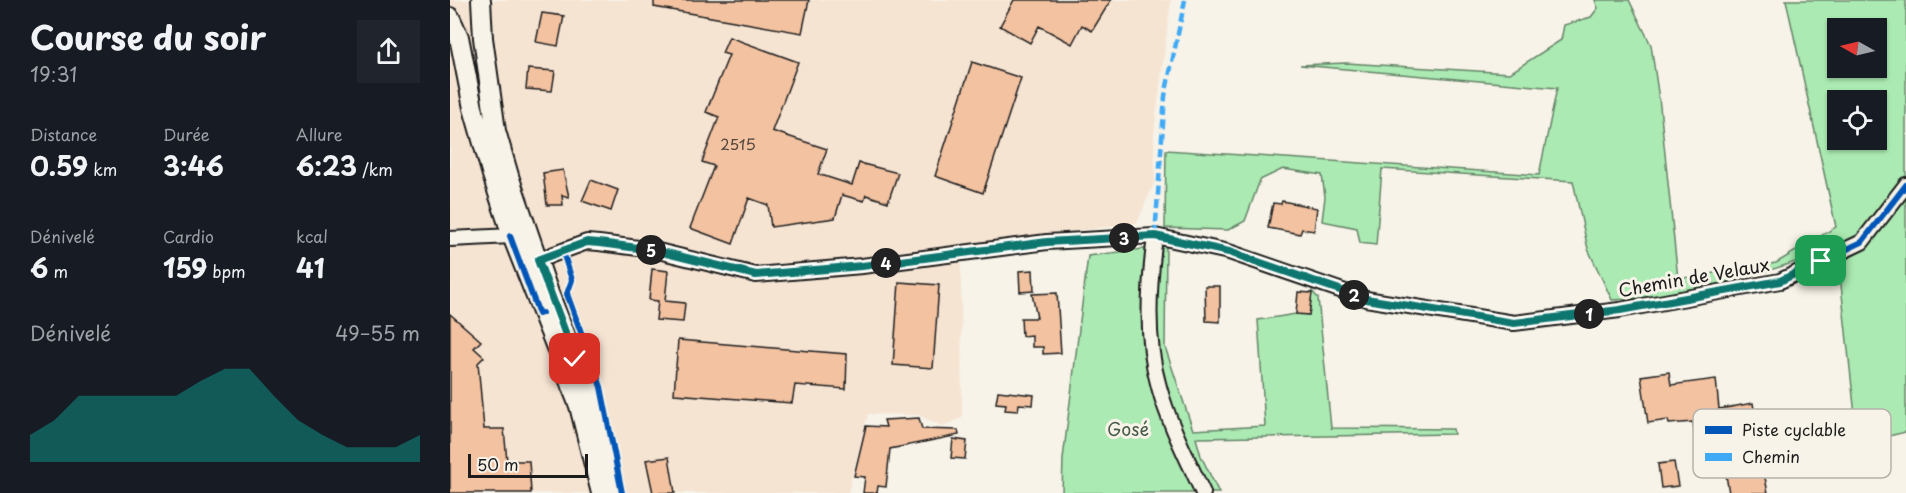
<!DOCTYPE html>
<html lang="fr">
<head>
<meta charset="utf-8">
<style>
	:root { --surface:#171b24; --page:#20242c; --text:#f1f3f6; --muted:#9ea1a6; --accent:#0f766e }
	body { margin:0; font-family:"Playpen Sans",sans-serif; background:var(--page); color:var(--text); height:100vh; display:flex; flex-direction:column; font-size:22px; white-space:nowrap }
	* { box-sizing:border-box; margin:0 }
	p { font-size:20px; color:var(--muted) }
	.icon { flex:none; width:33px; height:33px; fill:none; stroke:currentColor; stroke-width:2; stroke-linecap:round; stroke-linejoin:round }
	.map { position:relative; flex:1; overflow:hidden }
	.sheet { display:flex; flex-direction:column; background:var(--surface); width:450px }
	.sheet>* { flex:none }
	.needle { width:39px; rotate:278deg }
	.tools { position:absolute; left:1377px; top:18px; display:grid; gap:12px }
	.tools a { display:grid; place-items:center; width:60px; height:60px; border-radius:0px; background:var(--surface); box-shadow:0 2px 4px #0004; font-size:30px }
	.scale { position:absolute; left:18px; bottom:15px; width:120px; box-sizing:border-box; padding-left:6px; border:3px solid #1c1c1c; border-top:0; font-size:16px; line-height:21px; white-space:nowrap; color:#1c1c1c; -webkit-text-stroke:4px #f7f3e8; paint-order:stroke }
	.pin { position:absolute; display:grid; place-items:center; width:51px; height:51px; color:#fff; margin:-26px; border-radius:12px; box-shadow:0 3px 9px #0006 }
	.km { position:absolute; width:30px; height:30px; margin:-15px; border-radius:50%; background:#222; color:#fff; font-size:16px; line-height:30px; text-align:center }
	.round { display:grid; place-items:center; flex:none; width:63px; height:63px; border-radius:0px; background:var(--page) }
	.head { display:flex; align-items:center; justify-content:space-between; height:102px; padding:0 30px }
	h1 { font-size:33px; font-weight:700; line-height:45px }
	.stats { display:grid; grid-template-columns:repeat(3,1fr); gap:9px; height:102px; padding:6px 30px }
	.stats div { display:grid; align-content:center }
	.stats b { font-size:26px; font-weight:700 }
	.stats small { font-size:16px; font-weight:400 }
	.stats p { font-size:16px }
	.chart { height:168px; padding:12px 30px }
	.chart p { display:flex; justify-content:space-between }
	.chart svg { width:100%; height:108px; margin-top:6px; fill:var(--accent); opacity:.7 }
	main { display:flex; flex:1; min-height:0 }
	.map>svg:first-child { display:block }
</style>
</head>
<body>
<main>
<section class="sheet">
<div class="head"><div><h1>Course du soir</h1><p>19:31</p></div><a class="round"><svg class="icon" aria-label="share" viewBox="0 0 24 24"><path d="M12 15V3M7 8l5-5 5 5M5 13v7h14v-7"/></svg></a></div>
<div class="stats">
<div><p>Distance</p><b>0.59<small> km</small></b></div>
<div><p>Durée</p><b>3:46</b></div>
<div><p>Allure</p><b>6:23<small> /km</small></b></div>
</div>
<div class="stats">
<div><p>Dénivelé</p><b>6<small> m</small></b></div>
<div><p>Cardio</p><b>159<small> bpm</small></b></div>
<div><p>kcal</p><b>41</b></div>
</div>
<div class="chart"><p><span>Dénivelé</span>49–55 m</p>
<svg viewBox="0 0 160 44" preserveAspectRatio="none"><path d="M0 44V33L10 27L20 17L30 17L40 17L50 17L60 17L70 11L80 6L90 6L100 17L110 27L120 33L130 38L140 38L150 38L160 33V44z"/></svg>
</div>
</section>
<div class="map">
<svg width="1456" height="493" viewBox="0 0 1456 493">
	<rect width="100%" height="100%" fill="#f7f3e8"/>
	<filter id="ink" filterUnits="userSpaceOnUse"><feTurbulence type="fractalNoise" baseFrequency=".0167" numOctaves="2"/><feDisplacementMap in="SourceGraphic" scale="12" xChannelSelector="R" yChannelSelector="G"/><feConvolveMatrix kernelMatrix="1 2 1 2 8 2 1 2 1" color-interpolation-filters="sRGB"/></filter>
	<g filter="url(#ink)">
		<!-- built -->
		<path fill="#f6e4d3" d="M0 0H721L704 134 705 181 687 223 514 246 511 266 512 418 492 426 468 415 418 414 398 493H0Z"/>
		<!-- green -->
		<path fill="#abeab2" stroke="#648367" stroke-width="1.5" fill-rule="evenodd" d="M1145 0H1179L1201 45 1210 106 1228 279 1326 263 1386 227 1336 0H1456V432L1408 443 1387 248C1315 273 1239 297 1162 300L1138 249 1123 181 932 169 926 245 910 243 907 228 872 221 875 197 872 175 833 169 810 180 795 221 778 230 715 228 716 150 1089 175 1107 88 850 65 896 63 1060 73 1111 40 1114 25 1141 17 1148 8ZM1388 28H1426V68H1388ZM1388 100H1426V140H1388Z
			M716 246 715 347 743 430 815 426 808 320 846 314 859 315 862 291 868 298 881 428 1003 429 1004 434 746 438 751 456 769 493H612L613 459 638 256Z"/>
		<!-- building -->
		<path fill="#f2c2a1" stroke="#1c1c1c" stroke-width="1.5" d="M204 0H359L352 33 204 7Z
			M564 0H661L642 31 632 25 622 44 589 26 580 43 550 26Z
			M92 13 114 16 108 46 86 42Z
			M279 37 348 62 322 131 377 149 368 174 402 185 409 163 448 173 438 202 416 195 414 201 392 195 385 218 321 227 318 205 299 198 283 244 240 228 264 166 252 162 269 117 256 112 279 55 272 53Z
			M522 62 571 78 533 193 485 176Z
			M78 69 105 71 102 91 76 89Z
			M113 170 119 197 112 195 113 205H97L93 173Z
			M141 180 168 190 161 211 132 201Z
			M832 201 867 208 864 231 852 229 850 234 818 228 823 203 831 204Z
			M202 269 218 271 215 301 235 303 233 322 206 320 208 301 199 300Z
			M583 270 584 291 570 292 569 271Z
			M449 282 489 285 483 368 443 365Z
			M755 286H770V322L756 321Z
			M848 292 862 293 859 315 846 314Z
			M607 293 611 353 593 354V347H582V335L572 336 571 318H587L582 294Z
			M0 314 31 341 24 348 34 357 28 363 34 429H54L57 461H79L81 493H0Z
			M228 340 397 354 396 389 345 385 342 403 224 394Z
			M1219 372 1221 385 1266 379 1269 409 1303 403 1306 423 1267 429 1268 440 1246 443 1243 422 1219 424 1218 420 1198 423 1191 376Z
			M548 391 584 395 583 405 569 404 568 411 555 410 556 404 546 403Z
			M469 418 472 429 508 430 509 435 440 449 436 487 428 486 427 493H413L415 477 404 476 416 426 436 427 434 420Z
			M503 439 517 441 515 459 501 458Z
			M1310 452 1318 493H1279L1273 457Z
			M219 457 225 493H203L196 460Z
			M1224 462 1228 486 1211 488 1208 464Z"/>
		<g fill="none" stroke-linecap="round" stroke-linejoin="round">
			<defs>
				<path id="street" d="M705 236C699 285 695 339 709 387 719 424 737 458 753 493
					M0 239 62 236
					M88 260 137 242 149 243 204 250 306 275 412 266 597 242 705 236 779 252 916 299 1064 323 1170 310 1330 281 1412 242 1456 185"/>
				<path id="secondary" d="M31 0 33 38 46 131 60 179 99 293 142 401 164 493
					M0 17 9 37 23 108 42 175 62 236 129 406 151 493"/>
			</defs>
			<!-- street casing -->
			<use href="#street" stroke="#1c1c1c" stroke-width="18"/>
			<!-- secondary casing -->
			<use href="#secondary" stroke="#1c1c1c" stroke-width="22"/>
			<!-- street -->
			<use href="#street" stroke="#f7f3e8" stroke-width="14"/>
			<!-- secondary -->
			<use href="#secondary" stroke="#f7f3e8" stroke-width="18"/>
			<!-- quiet -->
			<path stroke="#3fa9f5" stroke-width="4.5" stroke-dasharray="9 4.5" stroke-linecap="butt" d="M705 236 715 96 735 0"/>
			<defs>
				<path id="cycleway" d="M60 236 89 314 92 313
					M112 249 122 280 117 294 151 387 172 493
					M88 260 137 242 149 243 204 250 306 275 412 266 597 242 705 236 779 252 916 299 1064 323 1170 310 1330 281 1412 242 1456 185"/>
			</defs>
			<!-- cycleway casing -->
			<use href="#cycleway" stroke="#f7f3e8" stroke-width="10"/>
			<!-- cycleway -->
			<use href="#cycleway" stroke="#0057b8" stroke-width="6"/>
		</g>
	</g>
	<g fill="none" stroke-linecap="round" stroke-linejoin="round" filter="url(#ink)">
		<defs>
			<path id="route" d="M125 359 88 260 137 242 149 243 204 250 306 275 412 266 597 242 705 236 779 252 916 299 1064 323 1170 310 1330 281 1371 261"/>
		</defs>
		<!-- route casing -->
		<use href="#route" stroke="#fff" stroke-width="12"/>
		<!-- route -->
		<use href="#route" stroke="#0f766e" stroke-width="8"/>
	</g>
	<g text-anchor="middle" stroke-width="6" stroke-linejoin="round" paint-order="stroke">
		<!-- number labels -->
		<g font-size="15" fill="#52463d">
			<text x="288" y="150">2515</text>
		</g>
		<!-- street labels -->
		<g font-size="18" fill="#1c1c1c" stroke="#f7f3e8">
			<text transform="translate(1244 278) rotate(-10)" y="6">Chemin de Velaux</text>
		</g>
		<!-- park labels -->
		<g font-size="18" fill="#475a49" stroke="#f7f3e8">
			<text x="678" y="436">Gosé</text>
		</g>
	</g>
	<!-- legend -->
	<rect x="1243" y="409" width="198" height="69" rx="9" fill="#f7f3e8" stroke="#b5b2ab" stroke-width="1.5"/>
	<rect x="1255" y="426" width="27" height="8" fill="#0057b8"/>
	<rect x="1255" y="453" width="27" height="8" fill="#3fa9f5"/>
	<g font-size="16" fill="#1c1c1c">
		<text x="1292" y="436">Piste cyclable</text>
		<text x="1292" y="463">Chemin</text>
	</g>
</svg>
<div class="tools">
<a><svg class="needle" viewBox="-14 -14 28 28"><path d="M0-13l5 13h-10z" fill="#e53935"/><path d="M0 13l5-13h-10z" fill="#9ea1a6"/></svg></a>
<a><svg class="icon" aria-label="locate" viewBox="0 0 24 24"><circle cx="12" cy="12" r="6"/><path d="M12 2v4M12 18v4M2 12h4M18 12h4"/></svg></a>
</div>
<div class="scale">50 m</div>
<div class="pin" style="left:1371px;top:261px;background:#1e9e55"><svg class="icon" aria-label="arrive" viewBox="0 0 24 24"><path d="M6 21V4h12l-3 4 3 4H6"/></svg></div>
<div class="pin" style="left:125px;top:359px;background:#d93025"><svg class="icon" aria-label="check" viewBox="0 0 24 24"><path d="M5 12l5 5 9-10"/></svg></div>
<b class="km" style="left:1139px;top:314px">1</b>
<b class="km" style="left:904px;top:295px">2</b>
<b class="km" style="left:674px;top:238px">3</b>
<b class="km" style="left:436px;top:263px">4</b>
<b class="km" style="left:201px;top:250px">5</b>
</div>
</main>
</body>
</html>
